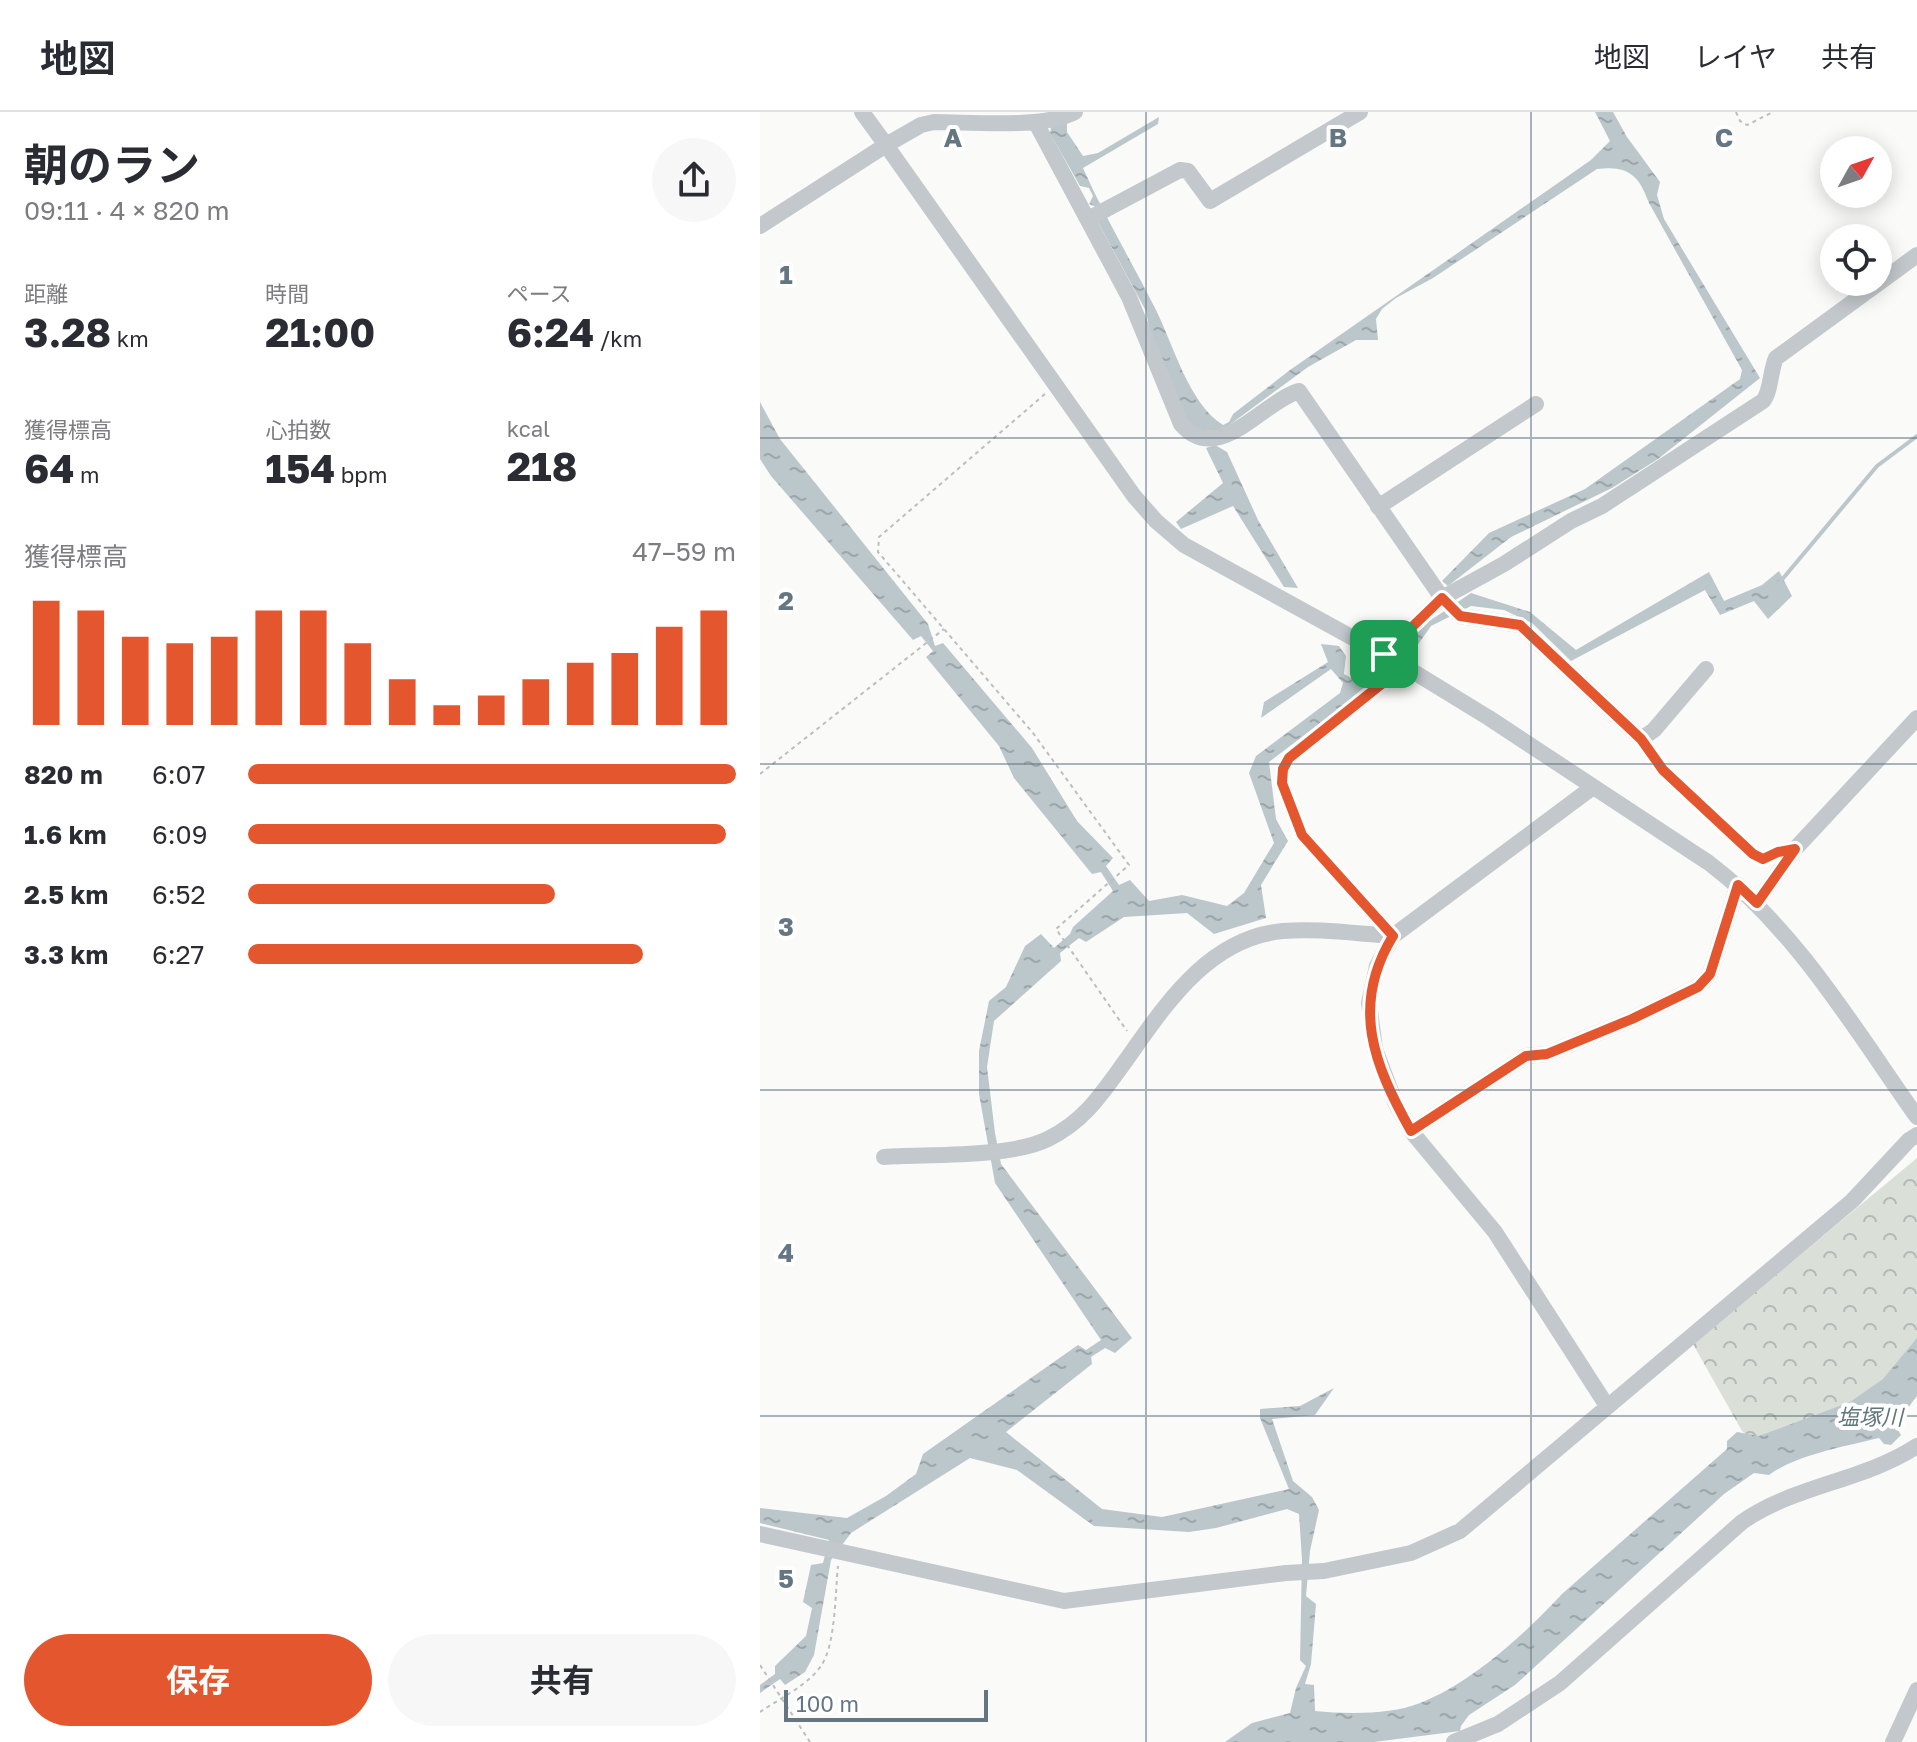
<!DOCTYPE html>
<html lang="ja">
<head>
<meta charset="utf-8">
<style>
	:root { --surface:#fff; --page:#f7f7f7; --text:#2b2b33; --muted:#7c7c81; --line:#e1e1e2; --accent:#e4572e }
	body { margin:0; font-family:"Golos Text","Noto Sans JP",sans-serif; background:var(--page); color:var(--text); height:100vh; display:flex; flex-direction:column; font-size:30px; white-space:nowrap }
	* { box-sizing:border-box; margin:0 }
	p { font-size:26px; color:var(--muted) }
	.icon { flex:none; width:44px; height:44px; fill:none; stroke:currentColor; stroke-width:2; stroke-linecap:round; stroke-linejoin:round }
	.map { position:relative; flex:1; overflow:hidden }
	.details { display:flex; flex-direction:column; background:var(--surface); width:760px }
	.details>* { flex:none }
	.needle { width:52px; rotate:50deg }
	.controls { position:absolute; left:1060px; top:24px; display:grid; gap:16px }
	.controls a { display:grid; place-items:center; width:72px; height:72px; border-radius:50%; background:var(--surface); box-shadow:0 4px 20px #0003; font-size:40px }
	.scale { position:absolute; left:24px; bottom:20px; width:204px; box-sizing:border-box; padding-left:8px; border:4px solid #657683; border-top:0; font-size:22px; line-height:28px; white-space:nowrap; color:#657683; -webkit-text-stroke:6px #fff; paint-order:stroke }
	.pin { position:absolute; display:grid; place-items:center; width:68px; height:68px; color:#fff; margin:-34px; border-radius:16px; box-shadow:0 4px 12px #0006 }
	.round { display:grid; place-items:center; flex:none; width:84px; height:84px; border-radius:42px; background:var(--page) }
	.headline { display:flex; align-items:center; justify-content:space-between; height:136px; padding:0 24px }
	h1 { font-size:44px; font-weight:700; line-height:60px }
	.stats { display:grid; grid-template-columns:repeat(3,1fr); gap:12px; height:136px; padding:8px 24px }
	.stats div { display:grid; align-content:center }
	.stats b { font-size:40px; font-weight:700 }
	.stats small { font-size:22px; font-weight:400 }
	.stats p { font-size:22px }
	.chart { height:224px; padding:16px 24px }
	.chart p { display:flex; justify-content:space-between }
	.chart svg { width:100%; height:144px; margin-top:8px; stroke:var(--accent); stroke-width:6 }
	.action { display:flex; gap:16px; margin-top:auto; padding:16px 24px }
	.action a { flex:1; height:92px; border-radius:48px; background:var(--accent); color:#fff; font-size:32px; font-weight:700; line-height:92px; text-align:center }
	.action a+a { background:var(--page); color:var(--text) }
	ul { padding:0 24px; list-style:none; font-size:26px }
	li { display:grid; grid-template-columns:128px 96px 1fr; align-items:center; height:60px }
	li i { height:20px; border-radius:10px; background:var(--accent) }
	header { display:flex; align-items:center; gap:48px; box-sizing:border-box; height:112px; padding:0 40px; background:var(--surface); border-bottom:2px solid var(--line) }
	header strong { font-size:38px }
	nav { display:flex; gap:44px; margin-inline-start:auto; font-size:28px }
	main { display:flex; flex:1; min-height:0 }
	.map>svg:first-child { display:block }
</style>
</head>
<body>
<header>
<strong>地図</strong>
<nav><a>地図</a><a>レイヤ</a><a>共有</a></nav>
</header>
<main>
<section class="details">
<div class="headline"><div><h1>朝のラン</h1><p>09:11 · 4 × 820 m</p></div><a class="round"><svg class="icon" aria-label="share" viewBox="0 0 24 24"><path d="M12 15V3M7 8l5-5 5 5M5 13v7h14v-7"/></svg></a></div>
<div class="stats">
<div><p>距離</p><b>3.28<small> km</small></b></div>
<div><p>時間</p><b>21:00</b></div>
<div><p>ペース</p><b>6:24<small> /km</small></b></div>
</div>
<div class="stats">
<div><p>獲得標高</p><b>64<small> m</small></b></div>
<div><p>心拍数</p><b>154<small> bpm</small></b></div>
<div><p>kcal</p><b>218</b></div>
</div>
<div class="chart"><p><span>獲得標高</span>47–59 m</p>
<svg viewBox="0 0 160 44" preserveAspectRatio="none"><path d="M5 44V6M15 44V9M25 44V17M35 44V19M45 44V17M55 44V9M65 44V9M75 44V19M85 44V30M95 44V38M105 44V35M115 44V30M125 44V25M135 44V22M145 44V14M155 44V9"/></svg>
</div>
<ul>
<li><b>820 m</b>6:07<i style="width:100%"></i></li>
<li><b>1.6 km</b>6:09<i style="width:98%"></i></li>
<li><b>2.5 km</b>6:52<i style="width:63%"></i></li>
<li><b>3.3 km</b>6:27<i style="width:81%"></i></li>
</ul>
<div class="action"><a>保存</a><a>共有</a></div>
</section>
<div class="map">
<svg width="1157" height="1630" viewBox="0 0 1157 1630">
	<defs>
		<pattern id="forest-crowns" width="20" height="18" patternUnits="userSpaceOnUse" patternTransform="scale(2)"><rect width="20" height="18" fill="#dadfd7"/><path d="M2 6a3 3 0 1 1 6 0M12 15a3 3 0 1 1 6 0" fill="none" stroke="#b4b9b4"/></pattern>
		<pattern id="water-ripples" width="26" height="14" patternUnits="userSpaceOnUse" patternTransform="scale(2)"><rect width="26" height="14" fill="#bbc7cb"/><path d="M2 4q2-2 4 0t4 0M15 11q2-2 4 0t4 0" fill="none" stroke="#9ca6aa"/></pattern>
	</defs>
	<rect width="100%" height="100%" fill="#fafaf8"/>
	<!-- forest -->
	<path fill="url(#forest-crowns)" d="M1157 1046V1238L1120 1288 994 1328 982 1319 933 1232Z"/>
	<!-- water -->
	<path fill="url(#water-ripples)" d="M294 0H307V20L323 44 338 41 399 5 398 12 323 56C344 104 372 150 396 198 413 232 429 292 463 313L469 310 473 302 530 258 831 48 850 29 835 0H853L867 25 900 70 897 83 904 107 1000 266 898 347 852 376 751 425 688 474 682 469 729 421 825 377 980 267 982 258 889 91C879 63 868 53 837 57L673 166 636 186 622 197 616 207 618 228H596L548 255 468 314 455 319 435 318 427 308 391 226 386 199 338 110 336 95 329 92 333 84 329 76 320 74 290 21Z
		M0 290 20 327 168 512 175 534 183 531 272 636 317 709 353 746 346 754 359 773 370 768 389 789 422 783 467 794 484 781 514 731 489 661 496 644 580 581 583 571 571 557 501 606 504 590 568 550 561 532 579 534 586 544 584 562 600 571 613 565 665 512 711 481 770 500 816 538 949 460 964 489 1002 473 1019 459 1032 484 1008 507 994 489 960 503 945 478 811 549 772 511 744 498 711 494 671 514 652 541 509 650 516 707 528 729 501 773 506 806 454 822 427 801 364 805 326 830 319 826 300 841 301 849 234 909 227 955 235 1021 241 1052 372 1226 355 1241 345 1236 331 1245 332 1252 246 1320 342 1397 402 1405 529 1377 500 1306V1297L540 1294 574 1276 555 1303 512 1307 533 1369 552 1385 559 1398 550 1439 546 1484 556 1492 551 1552 545 1572 554 1573 555 1599C586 1602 631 1603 660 1591 711 1571 765 1522 802 1482L967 1337V1329L977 1320 999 1324 1090 1290 1123 1267 1157 1226V1284L1135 1313 1141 1323 1131 1333 1124 1332 1119 1326C1086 1334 1036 1343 1009 1363L994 1361 964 1382 755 1573 709 1603 701 1614 700 1619 614 1630H465L492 1611 530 1601 536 1576 546 1554 540 1548 542 1447 539 1402 527 1397 456 1416 429 1420 334 1414 257 1358 210 1346 91 1421 71 1448 54 1543 45 1560 25 1573 20 1567 0 1581V1573L15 1562V1554L46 1524 52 1496 43 1490 51 1453 63 1451 69 1428 0 1411V1396L87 1406 126 1384 156 1362 163 1342 318 1233 326 1238 341 1228 235 1071 219 982V939L229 889 246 875 265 834 281 822 294 836 310 822 313 815 353 779 341 760 332 762 254 666 239 634 166 545 173 539 161 524 153 528 11 364 0 347Z
		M455 333 467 340 498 408 538 476 524 475 473 394 421 417 416 410 463 371 446 336Z"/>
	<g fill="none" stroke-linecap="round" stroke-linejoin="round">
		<!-- stream -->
		<path stroke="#bbc7cb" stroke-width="4" d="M1020 470 1117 354 1157 324"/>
		<!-- path -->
		<path stroke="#bbbfc2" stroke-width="2" stroke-dasharray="4 4" stroke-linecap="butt" d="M976 0 980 9 987 13 1013 0
			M285 282 119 425 118 440 273 621 369 753 296 817 367 919
			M891 641 903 658 993 742 1003 747 1012 743
			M0 662 184 517
			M619 808C586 772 501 699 529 646L632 563
			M0 1553 50 1630
			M0 1600C19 1587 48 1573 61 1554 76 1532 75 1481 78 1454"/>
		<!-- minor -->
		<path stroke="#c3c8cc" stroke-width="16" d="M102 0 126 33 161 13 174 10C212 10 283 17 315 0
			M276 11 369 185 421 312C458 355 502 290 539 279L682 486 700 504 760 513 881 627 894 618 946 557
			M328 107 420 58 428 59 450 89 600 0
			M0 114 126 33 374 384 396 409 424 433 644 554 729 606 949 751C1036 817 1094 916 1157 1005
			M618 395 776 292
			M624 542 682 486 744 452 811 409 842 394 1003 289C1011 280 1010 259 1016 246L1157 143
			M833 675 633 824 617 854 609 891 615 937 635 990 651 1019 735 1120 847 1294
			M997 791 1035 737 1157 606
			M651 1019 766 944 787 942 872 907 938 875 950 862 978 773
			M124 1045C168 1042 249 1046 288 1027 324 1009 341 983 364 951 404 895 447 826 523 819 559 816 598 822 633 824
			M0 1422 304 1489 526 1461 564 1459 651 1441 700 1419 1092 1089 1149 1028 1157 1023
			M694 1630 738 1612 800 1571 982 1410C1035 1373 1104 1369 1157 1334
			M1133 1630 1157 1578"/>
	</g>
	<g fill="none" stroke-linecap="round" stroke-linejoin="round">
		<defs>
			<path id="route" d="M682 486 700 504 760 513 881 627 903 658 993 742 1003 747 1018 740 1035 737 997 791 978 773 950 862 938 875 872 907 787 942 766 944 651 1019C614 953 590 894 633 824L542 723 522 671 523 657 529 646 644 554 624 542Z"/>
		</defs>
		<!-- route casing -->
		<use href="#route" stroke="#fff" stroke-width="16"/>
		<!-- route -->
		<use href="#route" stroke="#e4572e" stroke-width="10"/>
	</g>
	<!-- grid -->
	<path fill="none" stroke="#657683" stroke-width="2" stroke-opacity="0.55" d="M386 0V1630M771 0V1630M0 326H1157M0 652H1157M0 978H1157M0 1304H1157"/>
	<g text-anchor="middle" stroke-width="8" stroke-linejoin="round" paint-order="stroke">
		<!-- water labels -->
		<g font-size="22" font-style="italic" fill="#60757c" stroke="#fff">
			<text x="1110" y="1313">塩塚川</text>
		</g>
	</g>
	<g font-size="26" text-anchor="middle" font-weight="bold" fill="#657683" stroke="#fff" stroke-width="8" stroke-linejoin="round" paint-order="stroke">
		<text x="193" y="35">A</text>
		<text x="578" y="35">B</text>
		<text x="964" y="35">C</text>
		<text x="26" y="172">1</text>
		<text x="26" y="498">2</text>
		<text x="26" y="824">3</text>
		<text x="26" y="1150">4</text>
		<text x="26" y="1476">5</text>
	</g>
</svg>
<div class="controls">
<a><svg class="needle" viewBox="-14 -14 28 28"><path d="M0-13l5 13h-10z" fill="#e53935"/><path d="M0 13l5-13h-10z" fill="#7c7c81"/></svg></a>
<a><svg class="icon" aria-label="locate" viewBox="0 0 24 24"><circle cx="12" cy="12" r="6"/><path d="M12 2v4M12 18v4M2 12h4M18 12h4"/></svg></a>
</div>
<div class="scale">100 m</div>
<div class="pin" style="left:624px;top:542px;background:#1e9e55"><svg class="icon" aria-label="arrive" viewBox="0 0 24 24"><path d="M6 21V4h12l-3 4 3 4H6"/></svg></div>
</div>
</main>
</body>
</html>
